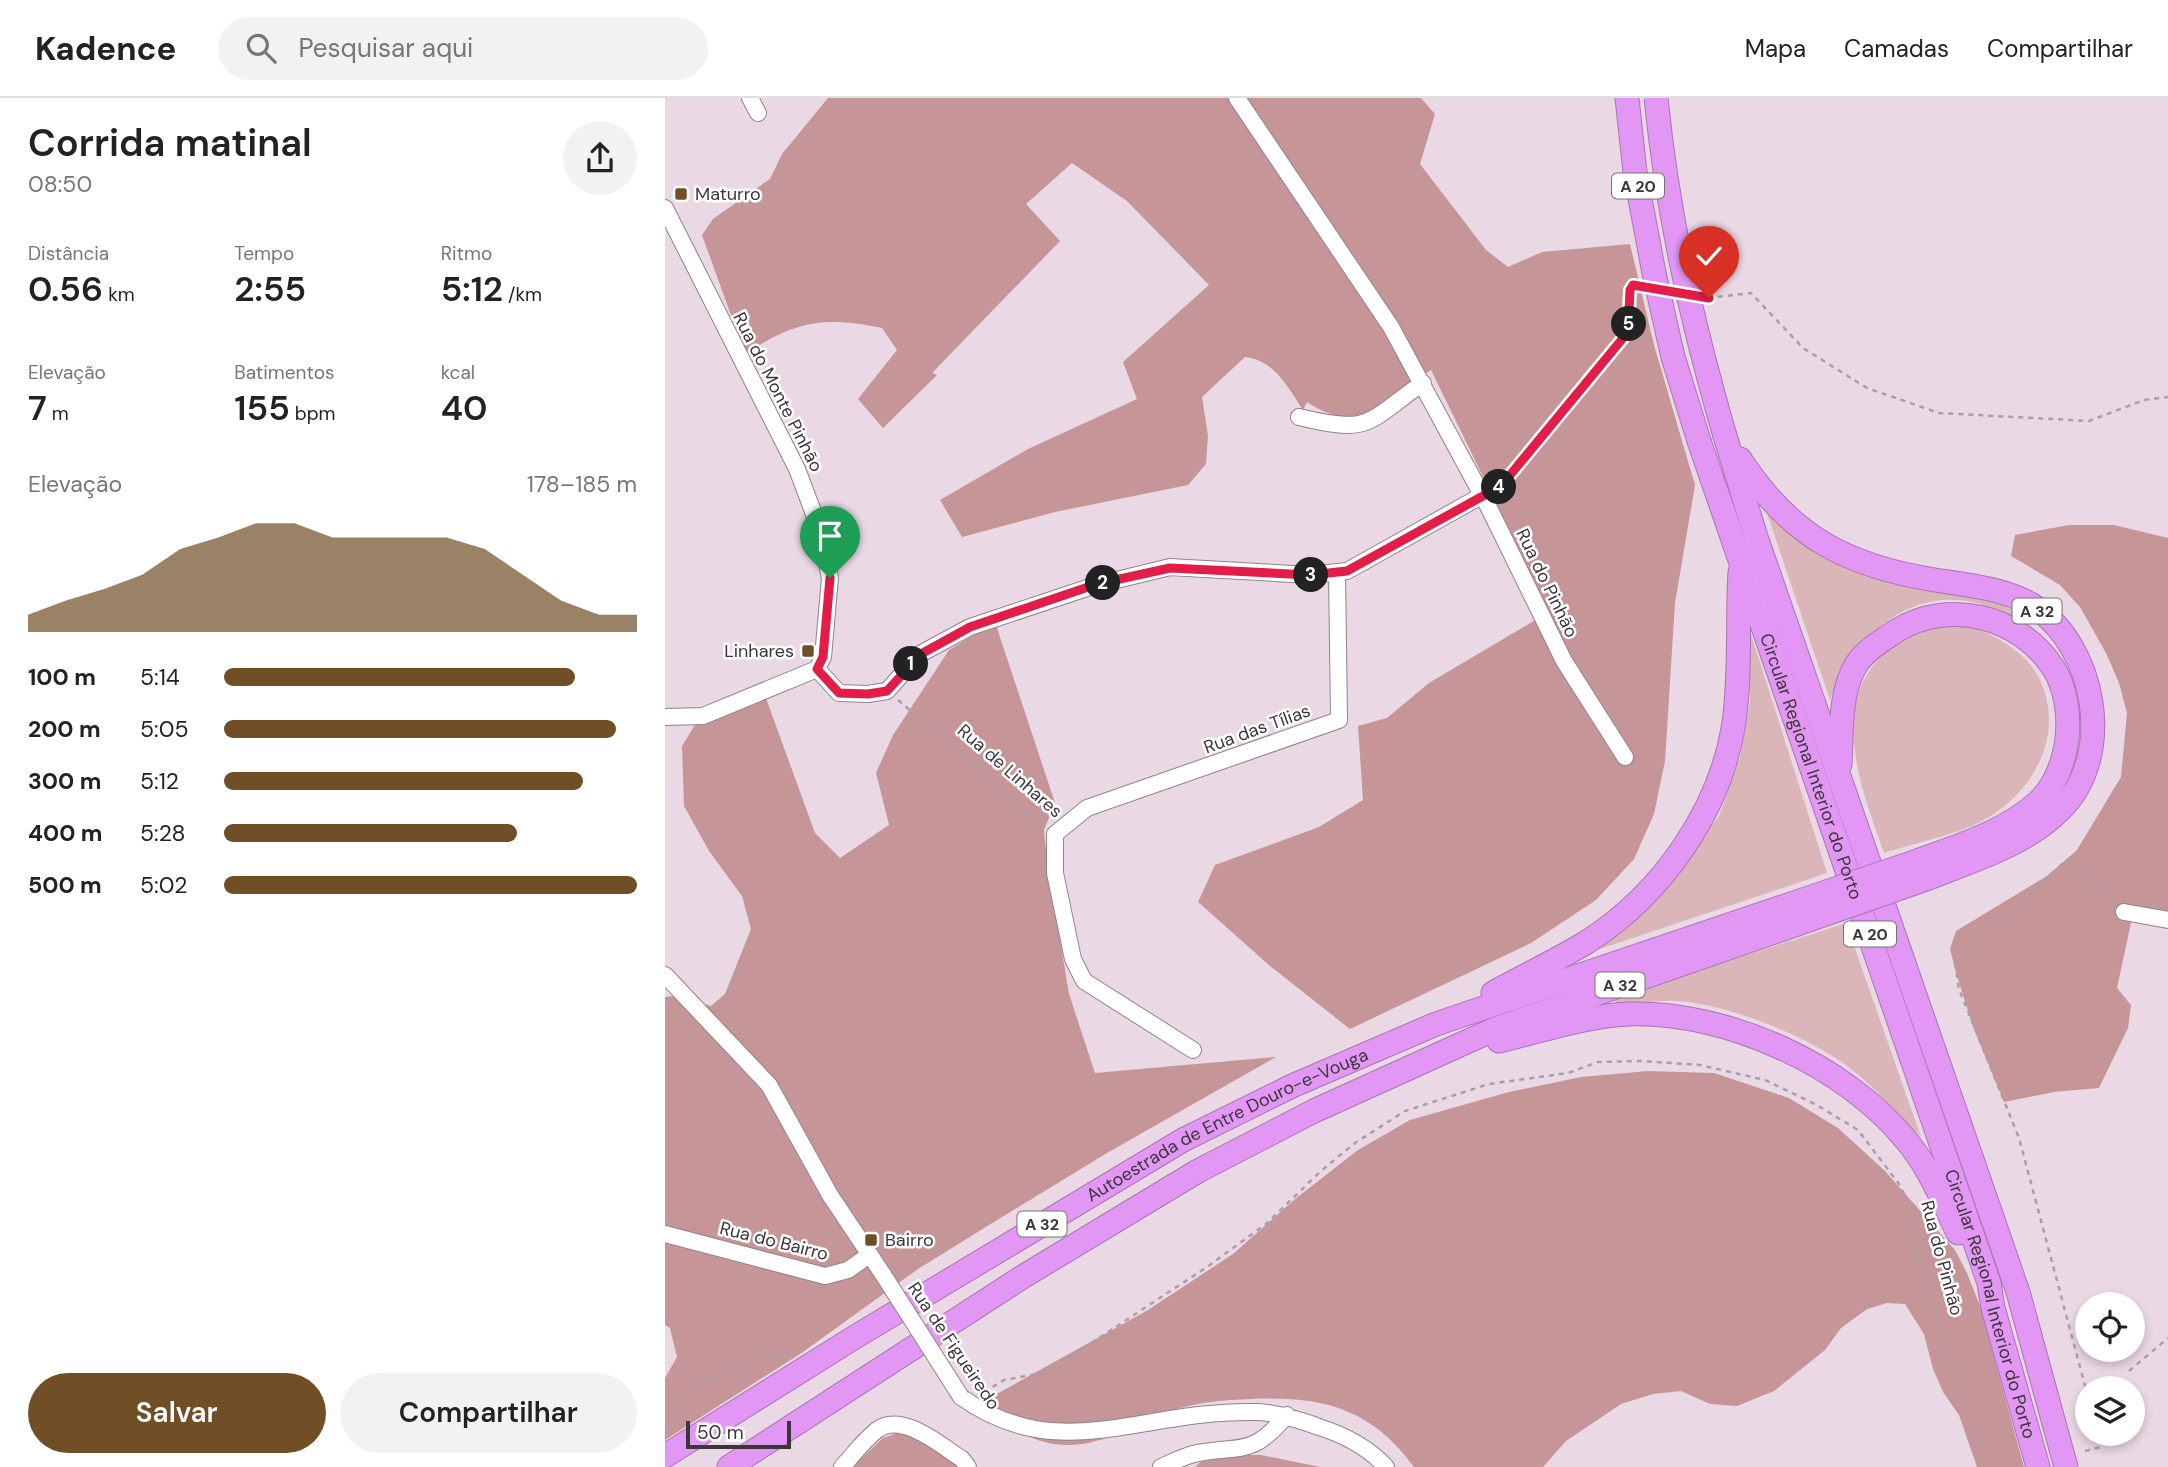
<!DOCTYPE html>
<html lang="pt">
<head>
<meta charset="utf-8">
<style>
	:root { --surface:#fff; --page:#f2f2f2; --text:#222; --muted:#767676; --line:#e0e0e0; --accent:#704e26 }
	body { margin:0; font-family:"DM Sans",sans-serif; background:var(--page); color:var(--text); height:100vh; display:flex; flex-direction:column; font-size:26px; white-space:nowrap }
	* { box-sizing:border-box; margin:0 }
	p { font-size:23px; color:var(--muted) }
	.icon { flex:none; width:38px; height:38px; fill:none; stroke:currentColor; stroke-width:2; stroke-linecap:round; stroke-linejoin:round }
	.map { position:relative; flex:1; overflow:hidden }
	.side { display:flex; flex-direction:column; background:var(--surface); width:665px }
	.side>* { flex:none }
	.tools { position:absolute; left:1410px; top:1194px; display:grid; gap:14px }
	.tools a { display:grid; place-items:center; width:70px; height:70px; border-radius:50%; background:var(--surface); box-shadow:0 4px 10px #0003; font-size:35px }
	.scale { position:absolute; left:21px; bottom:18px; width:105px; box-sizing:border-box; padding-left:7px; border:4px solid #3c3539; border-top:0; font-size:19px; line-height:24px; white-space:nowrap; color:#3c3539; -webkit-text-stroke:5px #fff; paint-order:stroke }
	.pin { position:absolute; display:grid; place-items:center; width:60px; height:60px; color:#fff; margin:-72px -30px; border-radius:50% 50% 50% 0; rotate:-45deg; box-shadow:0 0 7px #0007 }
	.pin .icon { rotate:45deg }
	.km { position:absolute; width:35px; height:35px; margin:-18px; border-radius:50%; background:#222; color:#fff; font-size:19px; line-height:35px; text-align:center }
	.round { display:grid; place-items:center; flex:none; width:74px; height:74px; border-radius:37px; background:var(--page) }
	.head { display:flex; align-items:center; justify-content:space-between; height:119px; padding:0 28px }
	h1 { font-size:38px; font-weight:600; line-height:52px }
	.figures { display:grid; grid-template-columns:repeat(3,1fr); gap:10px; height:119px; padding:7px 28px }
	.figures div { display:grid; align-content:center }
	.figures b { font-size:35px; font-weight:600 }
	.figures small { font-size:19px; font-weight:400 }
	.figures p { font-size:19px }
	.chart { height:196px; padding:14px 28px }
	.chart p { display:flex; justify-content:space-between }
	.chart svg { width:100%; height:126px; margin-top:7px; fill:var(--accent); opacity:.7 }
	.action { display:flex; gap:14px; margin-top:auto; padding:14px 28px }
	.action a { flex:1; height:80px; border-radius:42px; background:var(--accent); color:#fff; font-size:28px; font-weight:600; line-height:80px; text-align:center }
	.action a+a { background:var(--page); color:var(--text) }
	ul { padding:0 28px; list-style:none; font-size:23px }
	li { display:grid; grid-template-columns:112px 84px 1fr; align-items:center; height:52px }
	li i { height:18px; border-radius:9px; background:var(--accent) }
	header { display:flex; align-items:center; gap:42px; box-sizing:border-box; height:98px; padding:0 35px; background:var(--surface); border-bottom:2px solid var(--line) }
	header strong { font-size:33px }
	nav { display:flex; gap:38px; margin-inline-start:auto; font-size:24px }
	.search { width:490px; height:63px; background:var(--page); display:flex; align-items:center; gap:18px; box-sizing:border-box; padding:0 24px; border-radius:38px; color:var(--muted); font-size:26px }
	main { display:flex; flex:1; min-height:0 }
	.map>svg:first-child { display:block }
</style>
</head>
<body>
<header>
<strong>Kadence</strong>
<div class="search"><svg class="icon" aria-label="search" viewBox="0 0 24 24"><circle cx="10" cy="10" r="6"/><path d="M15 15l6 6"/></svg>Pesquisar aqui</div>
<nav><a>Mapa</a><a>Camadas</a><a>Compartilhar</a></nav>
</header>
<main>
<section class="side">
<div class="head"><div><h1>Corrida matinal</h1><p>08:50</p></div><a class="round"><svg class="icon" aria-label="share" viewBox="0 0 24 24"><path d="M12 15V3M7 8l5-5 5 5M5 13v7h14v-7"/></svg></a></div>
<div class="figures">
<div><p>Distância</p><b>0.56<small> km</small></b></div>
<div><p>Tempo</p><b>2:55</b></div>
<div><p>Ritmo</p><b>5:12<small> /km</small></b></div>
</div>
<div class="figures">
<div><p>Elevação</p><b>7<small> m</small></b></div>
<div><p>Batimentos</p><b>155<small> bpm</small></b></div>
<div><p>kcal</p><b>40</b></div>
</div>
<div class="chart"><p><span>Elevação</span>178–185 m</p>
<svg viewBox="0 0 160 44" preserveAspectRatio="none"><path d="M0 44V38L10 33L20 29L30 24L40 15L50 11L60 6L70 6L80 11L90 11L100 11L110 11L120 15L130 24L140 33L150 38L160 38V44z"/></svg>
</div>
<ul>
<li><b>100 m</b>5:14<i style="width:85%"></i></li>
<li><b>200 m</b>5:05<i style="width:95%"></i></li>
<li><b>300 m</b>5:12<i style="width:87%"></i></li>
<li><b>400 m</b>5:28<i style="width:71%"></i></li>
<li><b>500 m</b>5:02<i style="width:100%"></i></li>
</ul>
<div class="action"><a>Salvar</a><a>Compartilhar</a></div>
</section>
<div class="map">
<svg width="1503" height="1369" viewBox="0 0 1503 1369">
	<rect width="100%" height="100%" fill="#ead8e4"/>
	<!-- green -->
	<path fill="#dab6b8" d="M1101 412 1138 442 1314 497 1353 514 1352 522C1338 515 1323 507 1307 504 1239 490 1186 544 1165 602Z
		M1302 526C1329 537 1361 553 1374 580 1399 631 1374 685 1330 715 1303 735 1252 744 1219 755 1198 695 1162 608 1219 556 1244 533 1268 528 1302 526Z
		M1085 533 1162 775 920 856 1011 773 1054 718 1075 660 1085 605Z
		M1181 825 1256 1039C1231 1013 1207 986 1178 965 1136 936 1062 906 1012 903 992 902 972 906 952 907L949 900Z"/>
	<!-- forest -->
	<path fill="#c69598" d="M163 0H756L770 16 755 66 821 152 843 169 877 154 965 146 989 247 1030 387 1010 505 1000 663 989 716 969 761 931 802 866 845 685 931 605 868 533 804 550 767 654 729 698 702 693 628 722 620 764 585 884 514 766 272C719 303 702 342 642 304L638 312C623 289 609 262 580 259L537 299 543 338 541 366 523 387 390 414 297 439 275 402 363 351 472 301 458 264 544 187 462 103 407 65 361 106 395 143 267 275 272 277 218 330 193 301 232 252 217 230C158 218 131 223 80 256L37 137 48 121 105 81 117 56Z
		M1404 427H1449L1503 440V817L1467 820 1452 890 1466 907 1463 930 1434 990 1389 994 1339 1004 1308 929 1290 871 1285 851 1291 833 1382 778 1412 752 1456 679 1462 615 1454 585 1441 555 1415 509 1395 487 1346 458 1350 437Z
		M330 524 390 705 379 732 382 763 404 896 430 975 611 959 442 1055 324 1127 253 1171 138 1254 0 1342V1280L12 1259 5 1230 0 1227V899L7 898 46 908 60 896 86 831 77 798 44 753 19 708 17 648 31 625 98 592 150 735 175 760 224 727 211 675 228 637 284 552Z
		M983 973 1049 975 1124 1000 1173 1030 1220 1073 1290 1152 1302 1175 1315 1208 1359 1369H1312L1294 1317 1278 1294 1268 1271 1259 1236 1240 1206 1222 1205 1202 1211 1176 1230 1160 1252 1109 1293 1072 1308 1045 1306 1016 1293 988 1296 956 1306 901 1343 878 1369H749C705 1309 656 1298 586 1301 560 1302 531 1304 506 1313 474 1324 441 1346 406 1347 368 1348 344 1329 319 1303L483 1212 568 1156 630 1101 693 1052 745 1022 844 994 916 979Z
		M235 1334 266 1348 294 1369H187L218 1340Z
		M562 1357H596L655 1369H530L541 1359Z"/>
	<g fill="none" stroke-linecap="round" stroke-linejoin="round">
		<defs>
			<path id="minor" d="M85 0 93 15
				M572 0 726 229 824 410 899 563 960 659
				M0 110 132 371 155 432 165 480 158 559 152 571
				M634 319C708 337 701 324 758 285
				M152 571 174 595 203 596 222 593 255 556 305 529 431 487 505 469 645 477 682 473 816 398
				M0 619 38 618 152 571
				M1459 814 1503 822
				M0 877 104 987 165 1097 219 1178
				M528 952 419 883 408 861 390 775V736L422 710 674 622 672 474
				M0 1136 160 1178 183 1172 204 1157
				M296 1299C394 1369 476 1311 592 1314 614 1315 633 1321 654 1329 679 1337 703 1349 721 1369
				M177 1369C188 1357 199 1342 212 1332 237 1313 276 1348 297 1361L303 1369
				M496 1369C508 1364 521 1357 533 1355 580 1347 587 1358 622 1317"/>
			<g id="highway">
				<path d="M962 0 970 74 989 175"/>
				<path d="M1060 338 1091 439 1353 1194 1401 1369"/>
				<path id="s1" d="M1035 346 1324 1185 1328 1210 1373 1369"/>
				<path d="M1075 361C1125 438 1181 468 1270 482 1301 487 1339 490 1367 507 1431 547 1451 658 1395 712 1360 747 1309 762 1264 780"/>
				<path d="M1175 666C1177 634 1174 595 1191 567 1199 553 1218 542 1231 533 1284 500 1355 518 1389 571 1412 609 1406 673 1373 704 1340 734 1295 747 1255 762"/>
				<path d="M828 895C859 878 892 862 922 844 997 796 1056 712 1069 624 1076 574 1072 524 1075 474"/>
				<path d="M834 943C876 933 920 918 964 916 1061 913 1180 967 1241 1042 1264 1069 1278 1104 1293 1135"/>
				<path id="s2" d="M0 1358 190 1239 518 1042 627 988 771 926 1135 803"/>
				<path d="M64 1369 359 1178 533 1073 649 1013 830 931 1144 822"/>
			</g>
		</defs>
		<!-- minor casing -->
		<use href="#minor" stroke="#92828d" stroke-width="18"/>
		<!-- highway casing -->
		<use href="#highway" stroke="#a875b3" stroke-width="25"/>
		<!-- path -->
		<path stroke="#ac9ea7" stroke-width="2.5" stroke-dasharray="5 5" stroke-linecap="butt" d="M1043 200 1086 195 1138 250 1202 290 1274 315 1424 323 1479 302 1503 299
			M829 392 955 246C971 222 958 204 968 187L975 188
			M233 602 379 727
			M1464 1273 1503 1240
			M319 1294 339 1282 382 1274 542 1169 601 1126 656 1073 690 1045 740 1013 824 986 903 975 933 964 975 963 1035 967 1100 982 1150 1006 1193 1032 1234 1086 1244 1105 1254 1159 1271 1211 1282 1257 1321 1369
			M1423 1299 1354 1040 1294 891 1289 857 1341 819 1397 766 1408 764 1415 768 1449 804
			M0 1330 28 1287 78 1265 129 1253
			M1420 1353 1436 1349 1432 1335"/>
		<!-- minor -->
		<use href="#minor" stroke="#fff" stroke-width="16"/>
		<!-- highway -->
		<use href="#highway" stroke="#e297f5" stroke-width="23"/>
		<defs>
			<path id="minor-bridge" d="M219 1178 296 1299"/>
			<path id="highway-bridge" d="M991 0C1003 119 1027 224 1060 338
				M989 175 1008 259 1035 346
				M1135 803 1255 762
				M1144 822 1264 780"/>
		</defs>
		<!-- minor-bridge casing -->
		<use href="#minor-bridge" stroke="#92828d" stroke-width="18" stroke-linecap="butt"/>
		<!-- highway-bridge casing -->
		<use href="#highway-bridge" stroke="#a875b3" stroke-width="25" stroke-linecap="butt"/>
		<!-- minor-bridge -->
		<use href="#minor-bridge" stroke="#fff" stroke-width="16"/>
		<!-- highway-bridge -->
		<use href="#highway-bridge" stroke="#e297f5" stroke-width="23"/>
	</g>
	<g fill="none" stroke-linecap="round" stroke-linejoin="round">
		<defs>
			<path id="route" d="M165 480 158 559 152 571 174 595 203 596 222 593 256 556 305 529 432 486 505 470 645 477 682 473 836 388 963 234 965 192 968 187 1044 200"/>
		</defs>
		<!-- route casing -->
		<use href="#route" stroke="#fff" stroke-width="14"/>
		<!-- route -->
		<use href="#route" stroke="#e11d48" stroke-width="9"/>
	</g>
	<!-- markers -->
	<g fill="#704e26" stroke="#fff" stroke-width="2.5">
		<rect x="9" y="89" width="14" height="14" rx="3.5"/>
		<rect x="136" y="546" width="14" height="14" rx="3.5"/>
		<rect x="199" y="1135" width="14" height="14" rx="3.5"/>
	</g>
	<g text-anchor="middle" stroke-width="5" stroke-linejoin="round" paint-order="stroke">
		<!-- shield labels -->
		<g fill="#fff" stroke="#767274" stroke-width="2">
			<rect x="947" y="75.5" width="52" height="25" rx="5"/>
			<rect x="1347.5" y="500.5" width="49" height="25" rx="5"/>
			<rect x="1179" y="823.5" width="52" height="25" rx="5"/>
			<rect x="930.5" y="874.5" width="49" height="25" rx="5"/>
			<rect x="352.5" y="1113.5" width="49" height="25" rx="5"/>
		</g>
		<g font-size="16" font-weight="bold" fill="#3c3539">
			<text x="973" y="94">A 20</text>
			<text x="1372" y="519">A 32</text>
			<text x="1205" y="842">A 20</text>
			<text x="955" y="893">A 32</text>
			<text x="377" y="1132">A 32</text>
		</g>
		<!-- poi labels -->
		<g font-size="18" fill="#3c3539" stroke="#fff" text-anchor="start">
			<text x="30" y="102">Maturro</text>
			<text x="129" y="559" text-anchor="end">Linhares</text>
			<text x="220" y="1148">Bairro</text>
		</g>
		<!-- street labels -->
		<g font-size="18" fill="#3c3539" stroke="#fff">
			<text transform="translate(113 294) rotate(63)" y="6">Rua do Monte Pinhão</text>
			<text transform="translate(882 485) rotate(64)" y="6">Rua do Pinhão</text>
			<text transform="translate(592 631) rotate(-20)" y="6">Rua das Tílias</text>
			<text dy="6" stroke="none"><textPath href="#s1" startOffset="341">Circular Regional Interior do Porto</textPath></text>
			<text transform="translate(345 673) rotate(41)" y="6">Rua de Linhares</text>
			<text dy="6" stroke="none"><textPath href="#s2" startOffset="653">Autoestrada de Entre Douro-e-Vouga</textPath></text>
			<text transform="translate(109 1143) rotate(14)" y="6">Rua do Bairro</text>
			<text transform="translate(1277 1160) rotate(75)" y="6">Rua do Pinhão</text>
			<text dy="6" stroke="none"><textPath href="#s1" startOffset="908">Circular Regional Interior do Porto</textPath></text>
			<text transform="translate(289 1248) rotate(56)" y="6">Rua de Figueiredo</text>
		</g>
	</g>
</svg>
<div class="tools">
<a><svg class="icon" aria-label="locate" viewBox="0 0 24 24"><circle cx="12" cy="12" r="6"/><path d="M12 2v4M12 18v4M2 12h4M18 12h4"/></svg></a>
<a><svg class="icon" aria-label="layers" viewBox="0 0 24 24"><path d="M12 4l9 5-9 5-9-5zM3 14l9 5 9-5"/></svg></a>
</div>
<div class="scale">50 m</div>
<div class="pin" style="left:165px;top:480px;background:#1e9e55"><svg class="icon" aria-label="arrive" viewBox="0 0 24 24"><path d="M6 21V4h12l-3 4 3 4H6"/></svg></div>
<div class="pin" style="left:1044px;top:200px;background:#d93025"><svg class="icon" aria-label="check" viewBox="0 0 24 24"><path d="M5 12l5 5 9-10"/></svg></div>
<b class="km" style="left:246px;top:566px">1</b>
<b class="km" style="left:438px;top:485px">2</b>
<b class="km" style="left:646px;top:477px">3</b>
<b class="km" style="left:834px;top:389px">4</b>
<b class="km" style="left:964px;top:226px">5</b>
</div>
</main>
</body>
</html>
